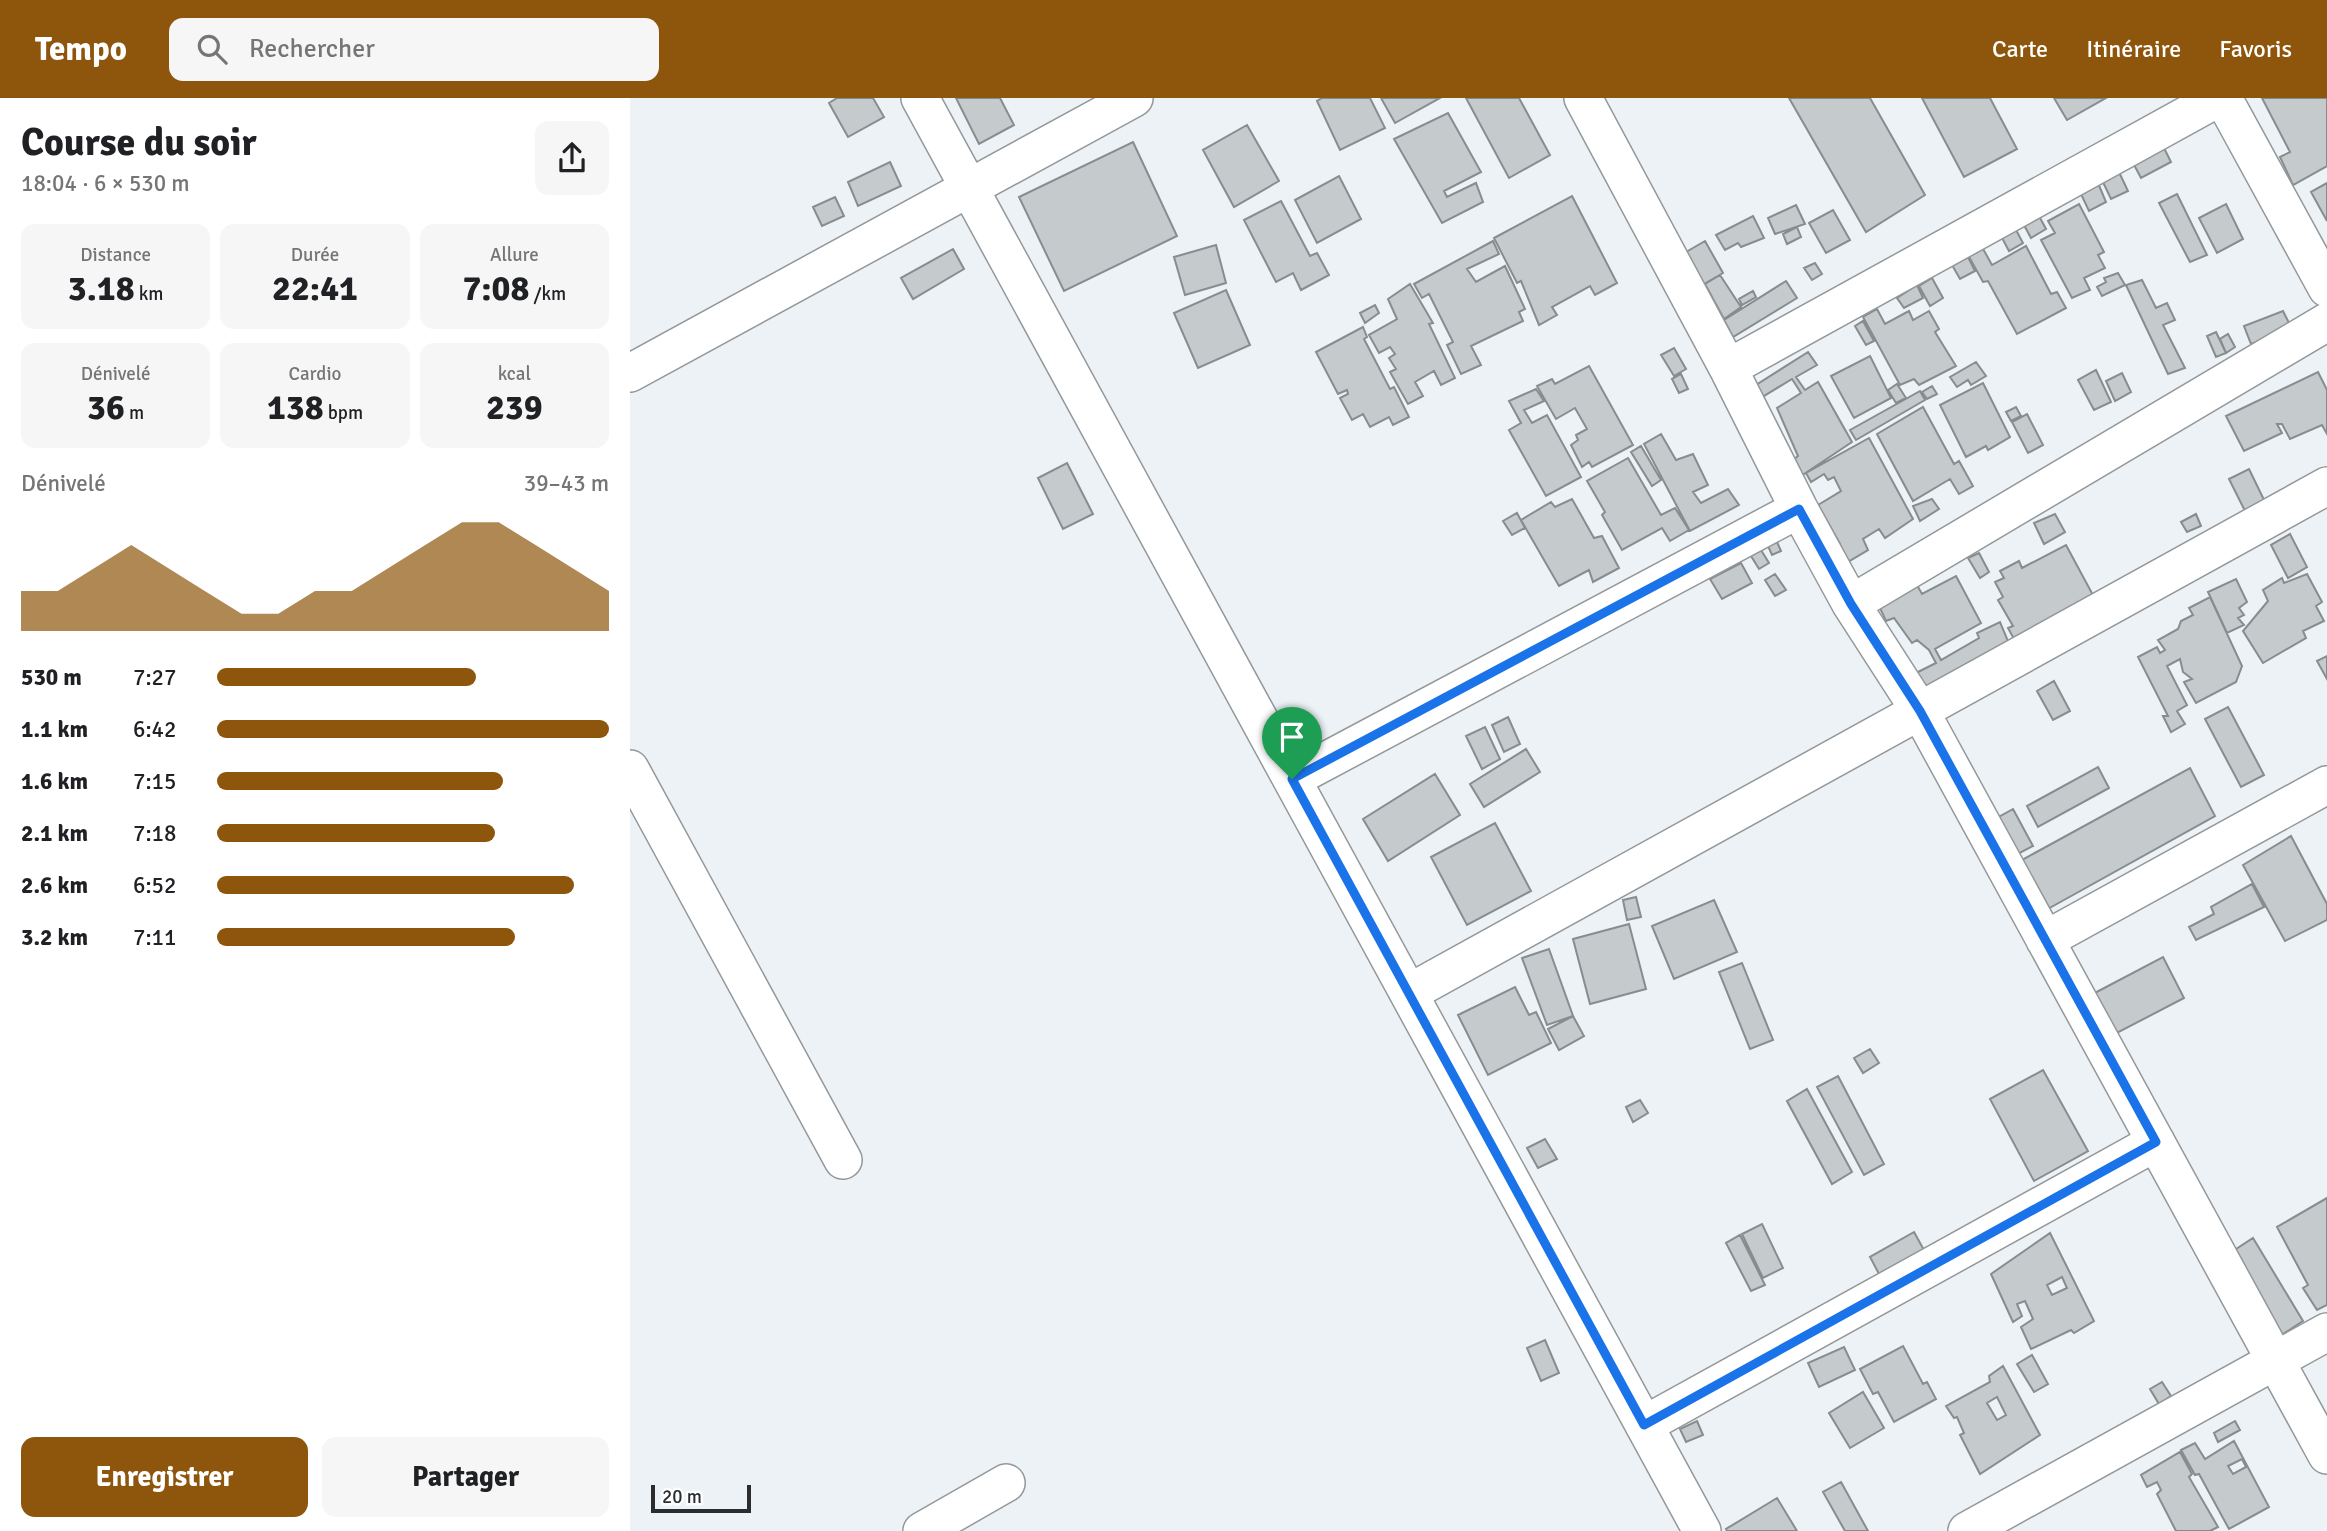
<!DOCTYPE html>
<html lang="fr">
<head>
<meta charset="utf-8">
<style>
	:root { --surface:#fff; --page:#f6f6f6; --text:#202124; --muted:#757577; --accent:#8e560d }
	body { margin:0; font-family:Signika,sans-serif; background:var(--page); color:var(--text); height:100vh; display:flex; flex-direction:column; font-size:26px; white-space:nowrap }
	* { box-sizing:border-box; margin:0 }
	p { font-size:23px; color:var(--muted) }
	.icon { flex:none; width:38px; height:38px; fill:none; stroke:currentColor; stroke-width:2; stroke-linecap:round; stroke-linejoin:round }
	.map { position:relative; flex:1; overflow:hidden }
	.drawer { display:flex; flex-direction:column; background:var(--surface); width:630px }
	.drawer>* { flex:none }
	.scale { position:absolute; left:21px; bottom:18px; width:100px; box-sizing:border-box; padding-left:7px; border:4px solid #2a2c2d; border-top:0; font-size:19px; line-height:24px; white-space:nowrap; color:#2a2c2d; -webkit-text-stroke:5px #fdfeff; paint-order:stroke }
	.pin { position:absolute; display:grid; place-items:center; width:60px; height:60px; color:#fff; margin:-72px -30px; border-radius:50% 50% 50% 0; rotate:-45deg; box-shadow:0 0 7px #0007 }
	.pin .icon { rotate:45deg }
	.round { display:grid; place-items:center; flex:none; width:74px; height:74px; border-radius:14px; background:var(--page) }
	.head { display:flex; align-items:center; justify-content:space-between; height:119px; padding:0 21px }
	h1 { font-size:38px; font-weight:800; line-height:52px }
	.figures { display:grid; grid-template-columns:repeat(3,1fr); gap:10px; height:119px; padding:7px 21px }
	.figures div { display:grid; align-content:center; border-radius:14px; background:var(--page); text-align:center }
	.figures b { font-size:35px; font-weight:800 }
	.figures small { font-size:19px; font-weight:400 }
	.figures p { font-size:19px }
	.chart { height:196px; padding:14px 21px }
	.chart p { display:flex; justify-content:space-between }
	.chart svg { width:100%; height:126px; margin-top:7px; fill:var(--accent); opacity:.7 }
	.button { display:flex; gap:14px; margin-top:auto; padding:14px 21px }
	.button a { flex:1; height:80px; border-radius:14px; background:var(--accent); color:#fff; font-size:28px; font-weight:800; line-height:80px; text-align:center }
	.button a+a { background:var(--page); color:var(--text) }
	ul { padding:0 21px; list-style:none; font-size:23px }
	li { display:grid; grid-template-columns:112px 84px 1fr; align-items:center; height:52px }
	li i { height:18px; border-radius:9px; background:var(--accent) }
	header { display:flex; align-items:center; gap:42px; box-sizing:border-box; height:98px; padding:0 35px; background:var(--accent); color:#fff }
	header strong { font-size:33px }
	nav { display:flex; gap:38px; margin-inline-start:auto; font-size:24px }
	.search { width:490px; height:63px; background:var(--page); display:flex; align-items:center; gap:18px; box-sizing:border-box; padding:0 24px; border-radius:14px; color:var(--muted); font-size:26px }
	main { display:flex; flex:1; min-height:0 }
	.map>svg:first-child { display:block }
</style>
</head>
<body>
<header>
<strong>Tempo</strong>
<div class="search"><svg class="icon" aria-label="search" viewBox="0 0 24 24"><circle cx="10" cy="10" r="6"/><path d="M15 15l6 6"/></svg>Rechercher</div>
<nav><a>Carte</a><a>Itinéraire</a><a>Favoris</a></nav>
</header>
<main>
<section class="drawer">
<div class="head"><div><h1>Course du soir</h1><p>18:04 · 6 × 530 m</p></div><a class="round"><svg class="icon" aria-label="share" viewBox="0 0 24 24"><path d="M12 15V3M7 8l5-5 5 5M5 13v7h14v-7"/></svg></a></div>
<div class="figures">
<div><p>Distance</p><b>3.18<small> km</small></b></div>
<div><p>Durée</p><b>22:41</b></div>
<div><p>Allure</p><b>7:08<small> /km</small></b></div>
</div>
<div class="figures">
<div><p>Dénivelé</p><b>36<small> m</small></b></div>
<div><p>Cardio</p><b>138<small> bpm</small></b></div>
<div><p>kcal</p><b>239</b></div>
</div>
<div class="chart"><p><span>Dénivelé</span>39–43 m</p>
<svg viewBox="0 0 160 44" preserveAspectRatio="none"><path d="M0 44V30L10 30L20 22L30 14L40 22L50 30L60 38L70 38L80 30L90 30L100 22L110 14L120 6L130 6L140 14L150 22L160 30V44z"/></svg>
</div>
<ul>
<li><b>530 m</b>7:27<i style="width:66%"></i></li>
<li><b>1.1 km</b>6:42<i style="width:100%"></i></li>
<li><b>1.6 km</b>7:15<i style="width:73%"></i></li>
<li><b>2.1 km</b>7:18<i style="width:71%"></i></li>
<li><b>2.6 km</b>6:52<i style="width:91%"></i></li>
<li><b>3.2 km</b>7:11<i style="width:76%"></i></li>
</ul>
<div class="button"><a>Enregistrer</a><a>Partager</a></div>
</section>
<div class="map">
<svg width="1697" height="1433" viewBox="0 0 1697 1433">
	<rect width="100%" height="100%" fill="#ecf2f5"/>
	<!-- building -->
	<path fill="#c5cacd" stroke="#878c8f" stroke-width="2" fill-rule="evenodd" d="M207 0H243L254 19 218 39 199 5Z
		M326 0H370L384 27 349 46Z
		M692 0H740L755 30 710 52 687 3Z
		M751 0H810L765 25Z
		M836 0H889L920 57 879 80Z
		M1159 0H1240L1295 97 1236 134Z
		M1292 0H1360L1387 51 1334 79Z
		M1424 0H1476L1437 22Z
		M1632 0H1697V68L1663 87 1650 59 1660 54Z
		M818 15 851 74 814 93 817 99 846 85 853 104 812 125 764 41Z
		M617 27 649 83 604 109 573 52Z
		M503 44 547 138 434 193 389 99Z
		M1534 50 1541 64 1511 80 1503 65Z
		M260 64 271 88 228 108 218 84Z
		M1488 72 1498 93 1481 101 1471 80Z
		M709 78 731 121 687 145 665 102Z
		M1468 85 1476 104 1459 113 1450 94Z
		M1697 85V123L1681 94Z
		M1547 96 1577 157 1560 164 1529 105Z
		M942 98 987 185 965 197 960 188 922 209 927 217 909 227 891 183 887 185 864 140Z
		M205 99 214 118 192 128 183 109Z
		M651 103 680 158 687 155 699 177 671 192 663 175 646 184 614 122Z
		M1449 106 1474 154 1468 157 1475 170 1454 180 1460 192 1442 200 1411 142 1425 135 1418 123Z
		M1596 106 1613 141 1587 155 1569 120Z
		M1166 107 1175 126 1145 136 1138 120Z
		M1203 112 1220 142 1196 155 1179 125Z
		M1123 118 1134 140 1111 149 1108 145 1095 152 1086 137Z
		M1409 118 1416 131 1401 140 1394 127Z
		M1167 129 1171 139 1157 146 1153 136Z
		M1385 130 1393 145 1379 153 1371 138Z
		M863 143 869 156 837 171 846 184 875 168 895 211 889 214 893 223 841 248 851 267 831 276 817 247 823 244 799 196 792 200 784 186Z
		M1075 143 1093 175 1074 186 1056 154Z
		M586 147 596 185 555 197 544 159Z
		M1396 148 1421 196 1427 194 1436 210 1387 236 1358 183 1353 184 1338 157 1352 149 1362 167Z
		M323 151 334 171 283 201 271 180Z
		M1338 159 1345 173 1330 181 1322 167Z
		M1185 165 1192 176 1182 182 1174 170Z
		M1488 175 1495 187 1472 198 1467 189 1476 184 1474 180Z
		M1090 177 1111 209 1094 221 1075 186Z
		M1302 180 1313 200 1300 208 1289 188Z
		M1512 182 1526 210 1537 205 1545 222 1533 227 1555 270 1538 276 1496 187Z
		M1156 183 1167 200 1103 239 1094 222Z
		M780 186 803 225 799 226 825 280 811 287 804 273 785 284 793 298 778 306 760 274 766 271 759 260 765 256 760 249 749 255 739 237 767 221 758 201Z
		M1287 187 1293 200 1274 210 1267 200Z
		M596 192 620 247 568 270 544 215Z
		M1123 193 1126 199 1112 207 1109 201Z
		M745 207 749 215 735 225 730 215Z
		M1247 211 1255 226 1279 213 1283 222 1299 213 1309 231 1305 234 1326 268 1289 287 1284 281 1270 287 1233 219Z
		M1653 213 1662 231 1621 246 1614 228Z
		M1233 223 1244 243 1236 247 1225 228Z
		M733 229 737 239 734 241 760 291 764 289 779 319 763 327 759 319 740 329 733 316 722 322 710 300 718 296 717 292 708 296 686 254Z
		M1586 234 1596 255 1586 259 1577 238Z
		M1598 236 1605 249 1596 255 1590 241Z
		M1044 250 1056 271 1044 278 1031 257Z
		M1178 254 1187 267 1166 279 1175 292 1188 284 1222 344 1171 378 1163 362 1168 358 1147 310 1171 295 1162 281 1124 304 1118 292Z
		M1240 258 1261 300 1224 320 1201 278Z
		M1346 264 1356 278 1341 287 1338 282 1327 289 1320 279Z
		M959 268 1003 347 962 369 959 364 952 369 941 347 948 342 946 337 957 331 945 310 926 321 907 288 922 281 925 286Z
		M1466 272 1481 304 1464 312 1448 282Z
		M1688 274 1697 292V336L1692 327 1660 341 1652 326H1647L1652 335 1614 353 1596 318Z
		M1492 275 1501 294 1485 303 1476 283Z
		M1051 276 1058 291 1049 295 1042 281Z
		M1353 285 1380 339 1358 352 1356 348 1336 359 1310 307Z
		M1267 286 1276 300 1266 305 1258 292Z
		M1302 288 1307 296 1297 301 1292 294Z
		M906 291 914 303 894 312 902 325 917 317 951 379 916 398 879 332 891 325 879 303Z
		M1290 293 1295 302 1226 342 1220 332Z
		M1293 309 1324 366 1329 363 1343 388 1329 396 1320 381 1283 403 1247 336Z
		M1386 309 1391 318 1381 323 1376 314Z
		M1397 316 1413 347 1398 355 1382 324Z
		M1031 336 1046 362 1063 356 1078 387 1063 394 1071 405 1098 391 1109 407 1060 433 1014 346Z
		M1239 340 1283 421 1255 440 1249 431 1233 441 1238 452 1211 468 1202 451 1210 446 1188 407 1211 393 1204 379 1198 382 1194 376 1181 384 1176 375Z
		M1011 348 1031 382 1022 388 1001 354Z
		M998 360 1031 417 1045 410 1059 432 1040 443 1032 430 992 452 972 417 975 414 957 383Z
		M437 365 463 416 433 431 408 380Z
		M1619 371 1637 408 1617 417 1599 381Z
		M942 401 964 440 972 438 989 470 963 484 959 472 929 488 891 422 921 404 925 409Z
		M1302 401 1309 411 1290 423 1283 408Z
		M887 415 895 430 882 437 873 423Z
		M1425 416 1435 434 1414 446 1404 425Z
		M1566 416 1571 428 1557 434 1551 424Z
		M1660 436 1677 469 1658 480 1641 447Z
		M1147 444 1151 453 1142 457 1138 448Z
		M1436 447 1464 499 1384 541 1378 530 1383 528 1368 502 1373 499 1365 484 1374 480 1370 473 1389 463 1392 470Z
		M1131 452 1139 465 1129 471 1121 458Z
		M1349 455 1359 474 1350 480 1338 460Z
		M1111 465 1122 485 1092 501 1080 481Z
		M1145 476 1156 492 1145 498 1135 482Z
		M1677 476 1692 504 1686 508 1694 523 1673 533 1676 540 1633 565 1613 533 1638 503 1633 492 1652 480 1654 485Z
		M1326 478 1351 525 1305 551 1311 562 1349 540 1347 535 1370 524 1380 548 1291 596 1280 578 1306 565 1299 552 1287 542 1282 545 1264 520 1256 523 1249 508 1287 487 1292 496Z
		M1606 481 1617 504 1609 510 1614 517 1608 520 1614 527 1597 535 1578 494Z
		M1580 499 1612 568 1606 584 1566 605 1554 584 1562 581 1553 574 1550 561 1537 568 1557 607 1547 613 1555 626 1541 634 1533 618H1538L1508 559 1527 549 1530 555 1535 552 1528 542 1548 531 1551 523 1563 517 1559 510Z
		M1697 558V581L1687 563Z
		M1424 583 1440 613 1423 622 1407 593Z
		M1598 609 1634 677 1611 689 1575 621Z
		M878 619 890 646 874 654 862 627Z
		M855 629 870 661 852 671 836 638Z
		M896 651 910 674 854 709 840 686Z
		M1468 669 1479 690 1408 729 1397 708Z
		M1560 670 1585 718 1407 817 1381 768Z
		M805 676 830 717 758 763 733 721Z
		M1383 711 1403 748 1386 757 1367 720Z
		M865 725 901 793 837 827 801 759Z
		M1661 738 1697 806V822L1655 843 1613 767Z
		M1622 786 1634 809 1566 842 1559 829 1584 816 1581 809Z
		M1006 799 1011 819 997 822 993 802Z
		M1084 802 1107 854 1044 881 1022 828Z
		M999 826 1016 891 960 906 943 841Z
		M919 851 943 918 917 927 892 860Z
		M1533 859 1554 900 1481 938 1459 898Z
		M1112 865 1143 942 1120 951 1089 874Z
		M885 889 899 917 906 914 921 945 858 977 828 917Z
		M943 918 954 938 929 952 918 931Z
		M1240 951 1249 965 1233 975 1224 960Z
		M1413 972 1458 1053 1404 1083 1360 1001Z
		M1208 978 1254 1066 1234 1077 1187 989Z
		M1177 991 1222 1074 1202 1086 1157 1003Z
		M1010 1002 1018 1015 1003 1024 996 1009Z
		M915 1041 927 1061 908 1070 897 1050Z
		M1697 1100V1207L1687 1212 1673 1190 1678 1187 1647 1129Z
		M1132 1126 1153 1170 1133 1180 1112 1136Z
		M1284 1134 1294 1152 1249 1176 1240 1159Z
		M1420 1135 1464 1223 1444 1235 1441 1232 1401 1251 1391 1229 1403 1221 1395 1203 1387 1206 1392 1218 1383 1224 1361 1176ZM1432 1179 1437 1190 1422 1197 1417 1187Z
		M1110 1137 1135 1187 1121 1193 1096 1145Z
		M1623 1140 1673 1223 1650 1238 1600 1155Z
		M915 1242 929 1275 911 1283 897 1250Z
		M1273 1248 1293 1286 1297 1284 1306 1301 1264 1324 1248 1294 1243 1296 1230 1271Z
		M1214 1249 1225 1272 1189 1289 1178 1265Z
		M1402 1257 1418 1286 1404 1294 1387 1266Z
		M1373 1268 1410 1337 1350 1376 1330 1337 1334 1335 1327 1319 1324 1320 1316 1308 1360 1284 1359 1278ZM1367 1299 1376 1317 1367 1322 1357 1305Z
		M1532 1284 1541 1298 1529 1306 1520 1291Z
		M1233 1294 1254 1330 1220 1350 1199 1315Z
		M1067 1323 1073 1337 1056 1344 1050 1331Z
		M1605 1323 1610 1332 1588 1344 1584 1335Z
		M1604 1343 1639 1409 1599 1431 1569 1376 1565 1377 1551 1352 1565 1345 1575 1361ZM1612 1361 1616 1369 1603 1376 1598 1368Z
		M1550 1354 1562 1376 1559 1379 1588 1429 1580 1433H1546L1527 1396 1531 1392 1527 1384 1517 1389 1511 1377Z
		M1211 1384 1238 1433H1215L1193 1394Z
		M1147 1400 1167 1433H1097L1096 1431Z"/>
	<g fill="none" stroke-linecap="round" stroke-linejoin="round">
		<defs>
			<path id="minor" d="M290 0 1072 1433
				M953 0 1098 270 1169 411 1221 506 1290 613 1697 1357
				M1593 0 1697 190
				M1098 270 1588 0
				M0 275 504 0
				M1221 506 1697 224
				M0 671 213 1062
				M662 681 1169 411
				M1415 842 1697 687
				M779 895 1697 388
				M1014 1327 1526 1044
				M292 1433 376 1385
				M1337 1433 1697 1234"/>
		</defs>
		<!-- minor casing -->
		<use href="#minor" stroke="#93989b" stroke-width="40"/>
		<!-- minor -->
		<use href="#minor" stroke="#fff" stroke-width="37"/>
	</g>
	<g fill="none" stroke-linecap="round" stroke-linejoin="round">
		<defs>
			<path id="route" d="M1169 411 1221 506 1290 613 1526 1044 1014 1327 662 681Z"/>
		</defs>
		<!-- route casing -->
		<use href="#route" stroke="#fff" stroke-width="14"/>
		<!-- route -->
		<use href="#route" stroke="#1a73e8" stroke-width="9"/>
	</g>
</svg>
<div class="scale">20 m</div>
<div class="pin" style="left:662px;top:681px;background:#1e9e55"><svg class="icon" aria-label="arrive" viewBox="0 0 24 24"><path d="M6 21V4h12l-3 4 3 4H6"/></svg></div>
</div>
</main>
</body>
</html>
